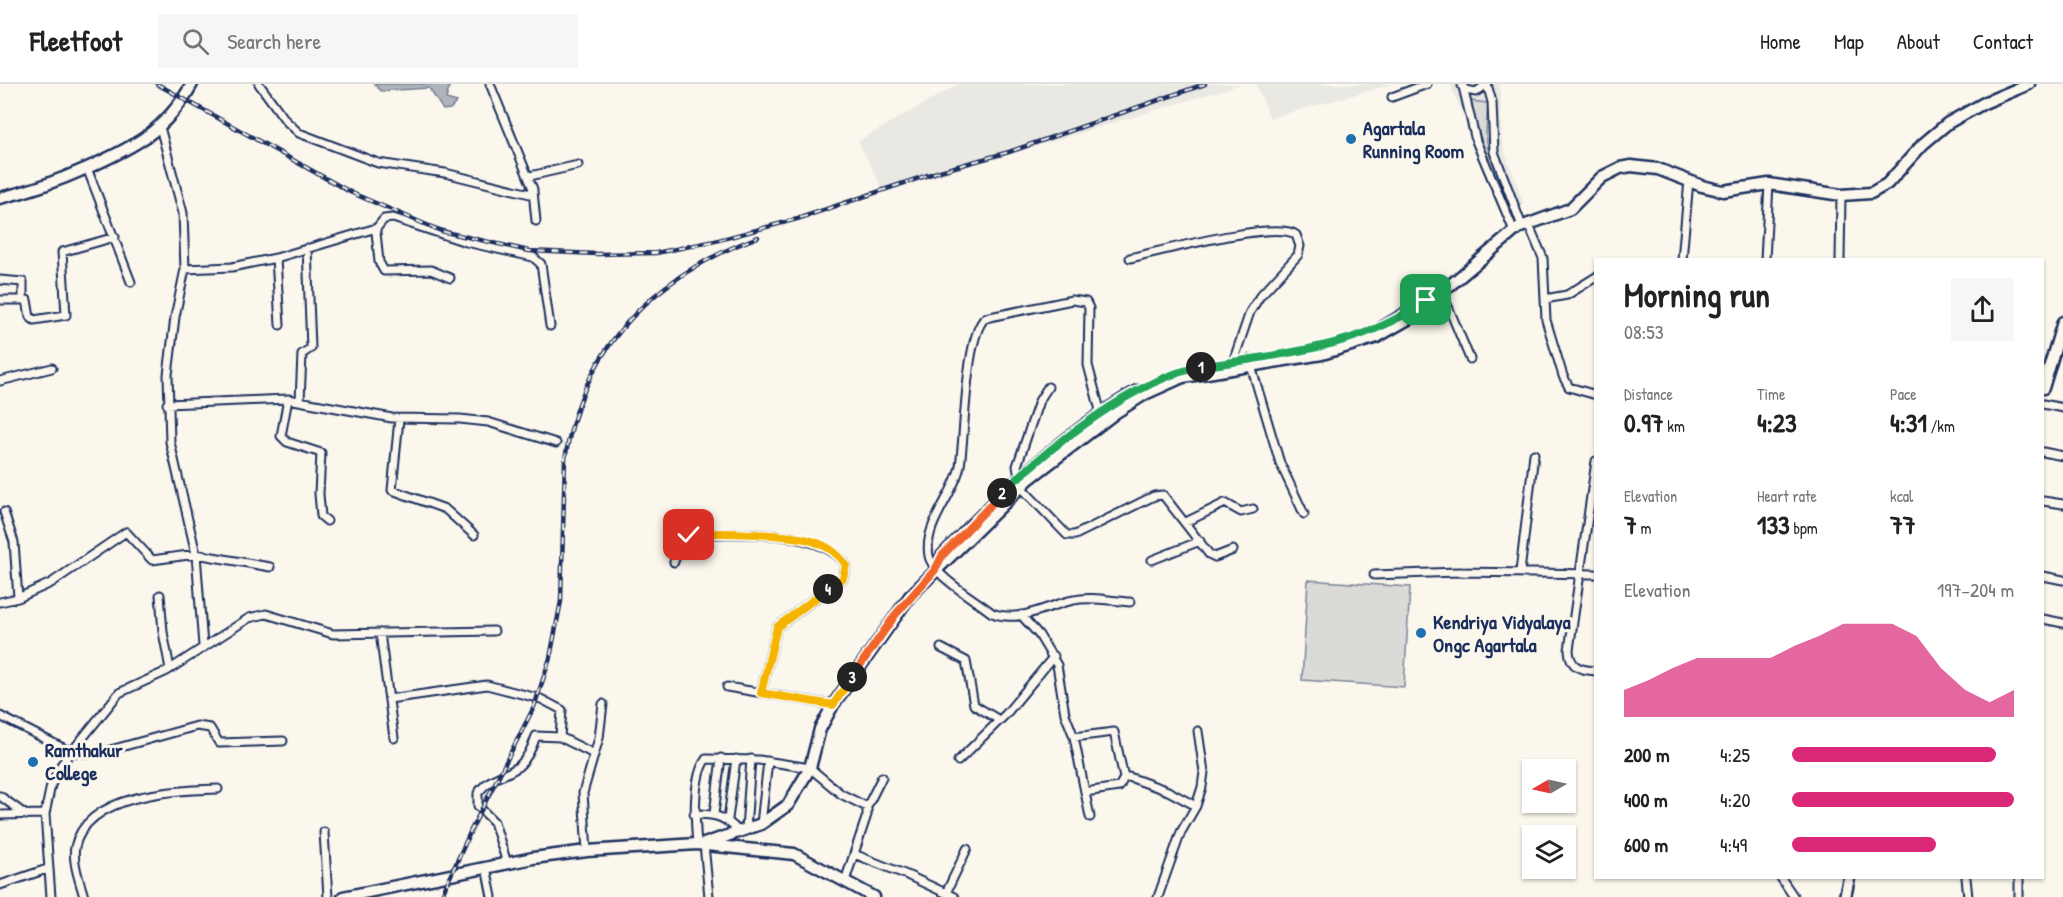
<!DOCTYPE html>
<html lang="en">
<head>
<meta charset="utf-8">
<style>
	:root { --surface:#fff; --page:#f6f6f6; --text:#222; --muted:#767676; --line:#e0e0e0; --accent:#db2777 }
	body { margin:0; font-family:"Patrick Hand",sans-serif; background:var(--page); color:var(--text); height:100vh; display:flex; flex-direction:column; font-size:22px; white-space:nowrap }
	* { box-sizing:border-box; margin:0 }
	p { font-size:20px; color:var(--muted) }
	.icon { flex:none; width:33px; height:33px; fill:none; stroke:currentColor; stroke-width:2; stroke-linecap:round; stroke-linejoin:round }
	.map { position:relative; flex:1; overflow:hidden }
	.drawer { position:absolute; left:1594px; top:174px; width:450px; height:621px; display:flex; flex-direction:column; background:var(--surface); border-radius:0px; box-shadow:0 2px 4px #0004 }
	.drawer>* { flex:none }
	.needle { width:39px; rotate:261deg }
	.buttons { position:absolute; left:1522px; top:675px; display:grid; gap:12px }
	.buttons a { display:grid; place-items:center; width:54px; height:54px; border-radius:0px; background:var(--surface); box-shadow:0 2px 4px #0004; font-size:30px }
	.pin { position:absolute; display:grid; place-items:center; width:51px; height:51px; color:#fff; margin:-26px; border-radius:12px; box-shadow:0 3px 9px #0006 }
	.km { position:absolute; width:30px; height:30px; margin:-15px; border-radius:50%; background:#222; color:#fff; font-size:16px; line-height:30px; text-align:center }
	.round { display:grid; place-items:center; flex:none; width:63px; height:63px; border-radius:0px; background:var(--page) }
	.head { display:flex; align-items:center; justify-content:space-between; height:102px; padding:0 30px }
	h1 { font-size:33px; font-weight:700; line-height:45px }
	.stats { display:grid; grid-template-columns:repeat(3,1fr); gap:9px; height:102px; padding:6px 30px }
	.stats div { display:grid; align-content:center }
	.stats b { font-size:26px; font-weight:700 }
	.stats small { font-size:16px; font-weight:400 }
	.stats p { font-size:16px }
	.chart { height:168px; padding:12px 30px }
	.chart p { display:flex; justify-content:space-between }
	.chart svg { width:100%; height:108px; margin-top:6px; fill:var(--accent); opacity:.7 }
	ul { padding:0 30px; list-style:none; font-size:20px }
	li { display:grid; grid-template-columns:96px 72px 1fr; align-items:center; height:45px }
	li i { height:15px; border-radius:8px; background:var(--accent) }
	header { display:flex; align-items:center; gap:36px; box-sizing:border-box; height:84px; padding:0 30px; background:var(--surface); border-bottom:2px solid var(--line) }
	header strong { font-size:28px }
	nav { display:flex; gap:33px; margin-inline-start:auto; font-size:21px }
	.search { width:420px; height:54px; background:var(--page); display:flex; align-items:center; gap:15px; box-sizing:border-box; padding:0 21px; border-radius:0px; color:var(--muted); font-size:22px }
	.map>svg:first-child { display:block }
</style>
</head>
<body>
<header>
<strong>Fleetfoot</strong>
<div class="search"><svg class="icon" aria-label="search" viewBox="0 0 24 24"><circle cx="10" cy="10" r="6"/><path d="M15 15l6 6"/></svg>Search here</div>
<nav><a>Home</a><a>Map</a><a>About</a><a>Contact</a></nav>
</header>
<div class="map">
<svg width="2063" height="813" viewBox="0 0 2063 813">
	<rect width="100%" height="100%" fill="#fbf7ec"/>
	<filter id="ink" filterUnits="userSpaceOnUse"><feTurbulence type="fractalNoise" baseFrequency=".0167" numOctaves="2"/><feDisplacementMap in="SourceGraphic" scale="12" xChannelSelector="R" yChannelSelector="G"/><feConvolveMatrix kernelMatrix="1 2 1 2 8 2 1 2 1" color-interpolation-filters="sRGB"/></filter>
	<g filter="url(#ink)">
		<!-- built -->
		<path fill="#eae8e2" d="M959 0H1242L884 108 858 57Z
			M1256 0H1393L1270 34Z
			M1450 0H1500L1502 60 1524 120 1505 131Z"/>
		<!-- green -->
		<path fill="#dadad7" stroke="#7a849a" stroke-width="1.5" d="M1470 17 1488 19 1486 50 1488 65 1515 138 1484 66Z
			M1308 496 1410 503 1404 603 1302 596Z"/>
		<!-- water -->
		<path fill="#afb3bb" stroke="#747e96" stroke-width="1.5" d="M374 0H450L446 15 457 18 450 25 443 26 429 4 381 7Z"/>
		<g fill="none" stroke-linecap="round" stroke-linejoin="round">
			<defs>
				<path id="street" d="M259 0 286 37 299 49 378 79 445 89 530 110 533 105 490 0
					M1487 0 1492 18 1494 68 1522 142
					M1462 2 1466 6 1476 8 1487 0
					M1463 3 1476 57 1514 147
					M1392 13 1427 0
					M160 43 183 129 185 185 175 233 168 291 170 358 196 470 203 562
					M87 84 131 198
					M530 92 578 81
					M533 107 536 137
					M1528 139 1543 174 1546 236 1563 292 1569 303 1596 311
					M375 146 384 135 393 134 466 158 533 173 541 180 550 242
					M276 174 280 241
					M1130 174C1158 168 1277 135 1296 151L1300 162 1298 171 1260 212 1250 228 1233 278
					M1682 176 1689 96
					M1765 176 1769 100
					M1840 176 1841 111
					M185 185 232 183 276 174 373 145 376 148 379 178 384 187 431 186 450 194
					M0 196 23 198V216
					M1442 208 1470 275
					M1545 215 1567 211 1596 193
					M0 216H27L30 233 34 236 66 231 62 168 115 153
					M1249 275 1280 379 1304 430
					M0 297 52 284
					M288 315 281 352 287 358 321 369 319 410 321 432 327 437
					M300 317 302 270 311 264 307 164
					M167 320 288 315 392 334 460 335 488 338 556 359
					M2043 320 2063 324
					M1101 330 1088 281 1089 224 1086 218 1072 216 985 234C965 253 965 351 960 382 954 412 923 440 929 472 933 492 976 516 992 529 1020 540 1047 521 1074 516 1090 512 1112 517 1130 518
					M399 335 392 406 445 425 474 451
					M2043 368 2063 372
					M1596 377 1569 566C1570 584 1581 586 1596 587
					M1019 393 1017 382 1039 317 1048 303
					M1021 403 1067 451H1075L1154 412 1163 411 1209 470 1215 473 1233 466
					M2043 417 2063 420
					M4 428 14 458 18 514
					M1186 438 1225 419 1241 428 1253 425
					M1152 476 1200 457
					M674 478C679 461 683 451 702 450 742 450 822 445 846 481L843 494 777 543 761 609
					M1520 488 1534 370
					M1374 491 1458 488 1596 490
					M2043 492 2063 496
					M160 511 163 548 170 585
					M0 518 18 514 51 499 126 448 152 476 196 470 270 483
					M1021 531 1039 551 1057 581 1065 630 1074 653 1090 733
					M2043 535 2063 539
					M380 549 394 654
					M941 564 966 577 974 621 999 636
					M727 603 833 621
					M389 615 487 601 541 615 562 626 560 653 594 670
					M0 632 71 668 87 669 103 668 197 642 210 644 219 659 283 657
					M1074 653 1114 648 1124 694
					M958 677 1006 630 1054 572
					M1085 708 1119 703 1124 694 1129 693 1168 707 1196 722
					M0 712 26 731
					M867 723 882 693
					M694 730C715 730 725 732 739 748
					M714 730 721 674
					M0 731 45 730
					M728 735 736 675
					M761 740 768 677
					M746 745 751 675
					M324 748 328 813
					M697 760C695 737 692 694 706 675L759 676 810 684 841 710 867 723V731L845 797
					M704 760 709 813
					M587 767 583 709 599 654 603 620
					M854 770 907 791 954 813
					M507 779 494 738 478 722V709C499 681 520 701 536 652L560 653
					M486 783 492 813
					M1781 794 1794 813
					M1966 794 1968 813
					M2019 794V813
					M0 801 47 785
					M946 809 967 765
					M51 813 45 730 51 701 61 681 119 609 167 587 249 534 266 530 333 550 494 547
					M84 813C80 798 72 778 75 763 87 709 177 706 218 705
					M1158 813 1181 748 1196 722 1202 703 1204 688 1198 647"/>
				<path id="secondary" d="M0 114C30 107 58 97 87 84 134 63 166 47 192 0
					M1383 243 1439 210
					M2043 304 2063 238
					M936 483 942 472C1001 409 1063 350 1137 307
					M704 760 761 740 788 721 810 684 820 645 833 621 910 512 1029 395 1115 329 1145 310 1183 293 1322 270 1377 253 1431 222 1442 208 1518 144 1570 125 1602 93 1620 84 1631 82 1658 85 1702 102 1723 107 1769 100 1841 111 1871 109 1887 100 1923 60 1948 39 1984 19 2029 0
					M1845 813 1849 794"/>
				<path id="primary" d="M343 813 533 774 587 767 697 760 794 770 874 813"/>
			</defs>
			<!-- street casing -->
			<use href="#street" stroke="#1b2f5e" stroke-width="11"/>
			<!-- secondary casing -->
			<use href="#secondary" stroke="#1b2f5e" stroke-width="15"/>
			<!-- primary casing -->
			<use href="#primary" stroke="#1b2f5e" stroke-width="15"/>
			<!-- street -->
			<use href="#street" stroke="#fbf7ec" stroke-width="7"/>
			<!-- secondary -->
			<use href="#secondary" stroke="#fbf7ec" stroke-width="10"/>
			<!-- primary -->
			<use href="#primary" stroke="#fbf7ec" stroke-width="10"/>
			<defs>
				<path id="rail" d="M157 0 352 109 441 147 529 167 597 170 656 169 715 157 797 135 940 87 1009 68 1205 0
					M441 813 472 744 534 623 550 574 561 517 565 375C583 262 654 192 758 153"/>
			</defs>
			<!-- rail casing -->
			<use href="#rail" stroke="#1b2f5e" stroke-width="4.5"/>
			<!-- rail -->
			<use href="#rail" stroke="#fbf7ec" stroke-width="2" stroke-dasharray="7" stroke-linecap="butt"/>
		</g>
	</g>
	<g fill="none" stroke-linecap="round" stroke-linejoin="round" filter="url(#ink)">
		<defs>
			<path id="split-1" d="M1201 283C1279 270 1361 265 1426 216"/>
			<path id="split-2" d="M1002 409C1048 364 1138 293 1201 283"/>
			<path id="split-3" d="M852 593 896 530 935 486 942 472 1002 409"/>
			<path id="split-4" d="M828 505 777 543 761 609 833 621 852 593"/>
			<path id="split-5" d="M689 451C711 447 791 450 812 457 826 461 838 469 846 481L843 494 828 505"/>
		</defs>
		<!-- split-1 casing -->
		<use href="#split-1" stroke="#fff" stroke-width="12"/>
		<!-- split-2 casing -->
		<use href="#split-2" stroke="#fff" stroke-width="12"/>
		<!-- split-3 casing -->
		<use href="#split-3" stroke="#fff" stroke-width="12"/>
		<!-- split-4 casing -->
		<use href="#split-4" stroke="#fff" stroke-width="12"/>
		<!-- split-5 casing -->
		<use href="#split-5" stroke="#fff" stroke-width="12"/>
		<!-- split-1 -->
		<use href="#split-1" stroke="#22a559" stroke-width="8"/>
		<!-- split-2 -->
		<use href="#split-2" stroke="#22a559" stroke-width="8"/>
		<!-- split-3 -->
		<use href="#split-3" stroke="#f0652b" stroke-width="8"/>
		<!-- split-4 -->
		<use href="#split-4" stroke="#f5b400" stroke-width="8"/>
		<!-- split-5 -->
		<use href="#split-5" stroke="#f5b400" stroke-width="8"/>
	</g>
	<!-- markers -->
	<g fill="#1f6fb2" stroke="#fbf7ec" stroke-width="2">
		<circle cx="1351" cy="55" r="6"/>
		<circle cx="1421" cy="549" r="6"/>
		<circle cx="33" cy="678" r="6"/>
	</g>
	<g text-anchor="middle" stroke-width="6" stroke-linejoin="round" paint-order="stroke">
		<!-- poi labels -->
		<g font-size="20" font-weight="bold" fill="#1b2f5e" stroke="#fbf7ec" text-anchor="start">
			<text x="1363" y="51">Agartala<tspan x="1363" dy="23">Running Room</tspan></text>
			<text x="1433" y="545">Kendriya Vidyalaya<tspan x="1433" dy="23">Ongc Agartala</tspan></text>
			<text x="45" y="673">Ramthakur<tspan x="45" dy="23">College</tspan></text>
		</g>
	</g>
</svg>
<div class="buttons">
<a><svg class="needle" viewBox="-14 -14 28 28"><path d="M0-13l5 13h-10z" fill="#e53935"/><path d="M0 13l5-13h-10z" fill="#767676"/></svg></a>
<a><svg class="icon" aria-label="layers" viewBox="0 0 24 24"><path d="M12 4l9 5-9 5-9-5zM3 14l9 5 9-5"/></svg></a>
</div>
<div class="pin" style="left:1426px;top:216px;background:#1e9e55"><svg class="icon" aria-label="arrive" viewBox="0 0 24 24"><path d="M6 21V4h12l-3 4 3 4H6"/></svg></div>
<div class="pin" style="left:689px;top:451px;background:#d93025"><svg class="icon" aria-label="check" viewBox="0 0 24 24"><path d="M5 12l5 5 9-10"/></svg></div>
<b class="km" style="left:1201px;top:283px">1</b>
<b class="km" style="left:1002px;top:409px">2</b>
<b class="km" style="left:852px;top:593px">3</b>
<b class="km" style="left:828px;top:505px">4</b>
<section class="drawer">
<div class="head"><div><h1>Morning run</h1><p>08:53</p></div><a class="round"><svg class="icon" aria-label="share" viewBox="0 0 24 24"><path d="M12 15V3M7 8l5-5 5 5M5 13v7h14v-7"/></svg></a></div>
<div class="stats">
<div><p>Distance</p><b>0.97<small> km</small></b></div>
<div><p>Time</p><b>4:23</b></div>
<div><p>Pace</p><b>4:31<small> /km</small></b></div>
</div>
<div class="stats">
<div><p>Elevation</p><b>7<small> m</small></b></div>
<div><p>Heart rate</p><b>133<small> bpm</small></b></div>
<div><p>kcal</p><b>77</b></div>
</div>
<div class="chart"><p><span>Elevation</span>197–204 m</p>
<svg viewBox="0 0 160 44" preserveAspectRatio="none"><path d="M0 44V33L10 29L20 24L30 20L40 20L50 20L60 20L70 15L80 11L90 6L100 6L110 6L120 11L130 24L140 33L150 38L160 33V44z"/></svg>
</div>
<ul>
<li><b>200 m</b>4:25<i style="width:92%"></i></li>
<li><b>400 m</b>4:20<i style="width:100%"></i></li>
<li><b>600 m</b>4:49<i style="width:65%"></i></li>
</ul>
</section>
</div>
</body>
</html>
